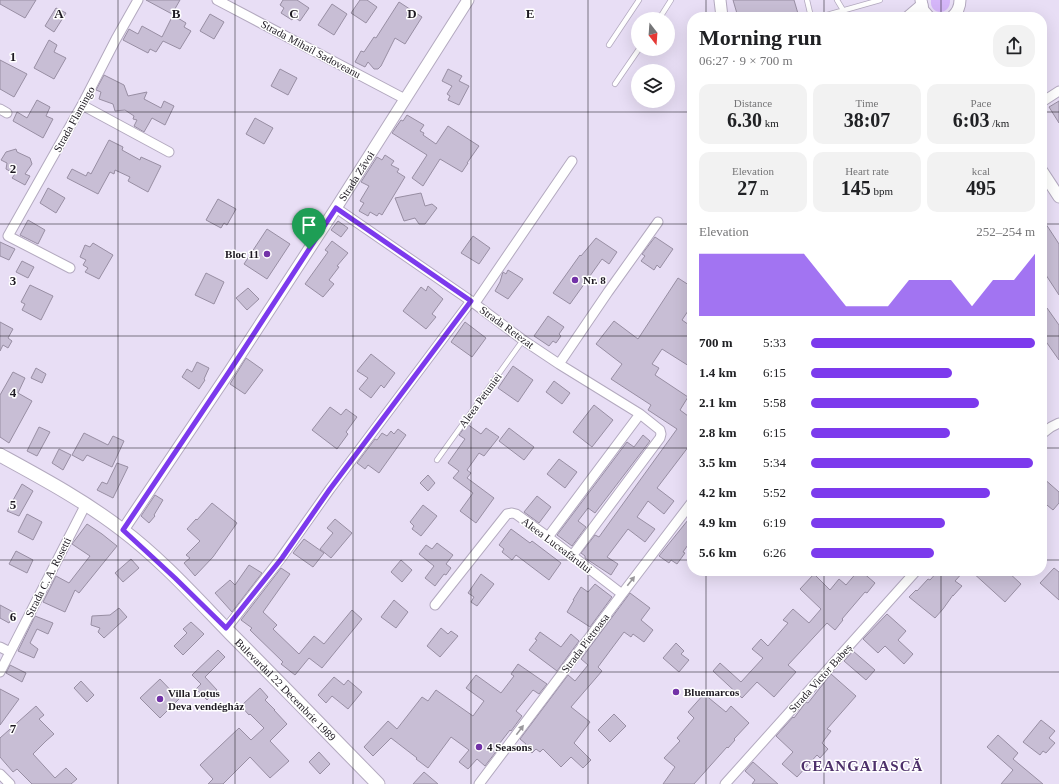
<!DOCTYPE html>
<html lang="en">
<head>
<meta charset="utf-8">
<style>
	:root { --surface:#fff; --page:#f2f2f2; --text:#202124; --muted:#757577; --accent:#7c3aed }
	body { margin:0; font-family:Georgia,serif; background:var(--page); color:var(--text); height:100vh; display:flex; flex-direction:column; font-size:15px; white-space:nowrap }
	* { box-sizing:border-box; margin:0 }
	p { font-size:13px; color:var(--muted) }
	.icon { flex:none; width:22px; height:22px; fill:none; stroke:currentColor; stroke-width:2; stroke-linecap:round; stroke-linejoin:round }
	.map { position:relative; flex:1; overflow:hidden }
	.side { position:absolute; left:687px; top:12px; width:360px; height:564px; display:flex; flex-direction:column; background:var(--surface); border-radius:16px; box-shadow:0 4px 16px #0002 }
	.side>* { flex:none }
	.needle { width:26px; rotate:163deg }
	.buttons { position:absolute; left:631px; top:12px; display:grid; gap:8px }
	.buttons a { display:grid; place-items:center; width:44px; height:44px; border-radius:50%; background:var(--surface); box-shadow:0 4px 16px #0002; font-size:20px }
	.pin { position:absolute; display:grid; place-items:center; width:34px; height:34px; color:#fff; margin:-41px -17px; border-radius:50% 50% 50% 0; rotate:-45deg; box-shadow:0 0 4px #0007 }
	.pin .icon { rotate:45deg }
	.round { display:grid; place-items:center; flex:none; width:42px; height:42px; border-radius:16px; background:var(--page) }
	.overview { display:flex; align-items:center; justify-content:space-between; height:68px; padding:0 12px }
	h1 { font-size:22px; font-weight:700; line-height:30px }
	.figures { display:grid; grid-template-columns:repeat(3,1fr); gap:6px; height:68px; padding:4px 12px }
	.figures div { display:grid; align-content:center; border-radius:10px; background:var(--page); text-align:center }
	.figures b { font-size:20px; font-weight:700 }
	.figures small { font-size:11px; font-weight:400 }
	.figures p { font-size:11px }
	.chart { height:112px; padding:8px 12px }
	.chart p { display:flex; justify-content:space-between }
	.chart svg { width:100%; height:72px; margin-top:4px; fill:var(--accent); opacity:.7 }
	ul { padding:0 12px; list-style:none; font-size:13px }
	li { display:grid; grid-template-columns:64px 48px 1fr; align-items:center; height:30px }
	li i { height:10px; border-radius:5px; background:var(--accent) }
	.map>svg:first-child { display:block }
</style>
</head>
<body>
<div class="map">
<svg width="1059" height="784" viewBox="0 0 1059 784">
	<rect width="100%" height="100%" fill="#e8def5"/>
	<!-- green -->
	<path fill="#d5b6f9" d="M931 0H950C951 16 929 16 931 0Z"/>
	<!-- building -->
	<path fill="#c8bed5" stroke="#988ea3" d="M0 0H36L25 18 0 4Z
		M146 0H180L172 14Z
		M283 0H297L309 8 300 21 294 17 292 20 281 13 284 8 280 5Z
		M360 0H367L377 7 366 23 351 13Z
		M733 0H794L799 17H738Z
		M399 2 422 17 405 44 395 38 381 66 378 69H374L368 62 365 67 355 62 361 51 364 52 374 37 376 38Z
		M332 4 347 14 334 35 318 25Z
		M56 8 66 13 54 32 45 26Z
		M210 14 224 22 214 39 200 31Z
		M173 15 186 23 184 27 191 31 180 49 163 41 156 52 150 49 148 53 123 40 129 29 138 34 142 26 162 37Z
		M49 40 57 45 54 52 66 58 54 79 34 68Z
		M0 60 27 74 14 97 0 89Z
		M280 69 297 78 288 95 271 86Z
		M448 69 462 76 459 81 469 86 459 105 448 100 450 96 447 94 452 86 442 81Z
		M104 75 124 85 128 96 147 92 144 99 161 108 164 101 174 106 165 125 152 118 144 132 134 126 137 120 133 119 134 116 125 110 115 111 113 104 99 99 101 92 96 90Z
		M37 100 50 107 46 116 53 119 43 138 13 121 17 112 27 118Z
		M1059 101V123L1049 107Z
		M407 115 424 125 420 131 424 133 423 135 436 144 448 126 479 146 467 163H468L462 172 440 159 423 186 412 178 427 155 392 133 401 120 403 121Z
		M255 118 273 128 264 144 246 134Z
		M109 140 123 147 122 150 140 160 141 157 161 166 148 192 128 181 130 177 115 170 114 174 110 172 98 194 67 178 72 169 86 176 88 172 91 174Z
		M16 149 17 152 30 158 32 164 25 174 30 176 25 185 12 178 15 174 6 169 7 163 1 160 6 152Z
		M385 155 394 161 391 165 399 169 397 172 405 177 382 215 379 213 377 216 370 212 368 216 359 211 364 203 360 201 369 186 361 182 377 157 382 160Z
		M48 188 65 198 56 213 40 203Z
		M421 193 425 206 432 204 437 208 425 224H419L415 218 404 221 395 198Z
		M218 199 236 209 227 225 224 223 221 228 206 220Z
		M1042 218 1059 244V295L1042 269Z
		M28 220 45 230 38 244 20 235Z
		M338 221 348 228 341 237 331 230Z
		M267 229 290 244 267 279 244 264Z
		M473 236 490 248 479 264 461 253Z
		M655 237 673 249 660 268 657 265 654 270 641 261 645 256 642 254Z
		M596 238 617 252 609 264 602 259 570 304 553 293 580 255 581 256Z
		M332 241 348 253 337 266 339 267 329 280 334 284 323 297 305 284 328 252 325 250Z
		M0 242 15 249 9 260 0 256Z
		M93 243 113 255 99 279 85 272 88 268 83 265 86 260 80 257 85 245 90 247Z
		M22 261 34 267 28 278 16 272Z
		M508 270 523 279 508 299 495 291 500 282 502 275 503 272 506 274Z
		M206 273 224 282 214 304 195 295Z
		M678 278 692 287V305L682 320 692 327V361L689 366 662 349 652 364 659 368 655 375 688 397 680 410 692 419V442L657 488 674 501 664 514 648 501 637 517 655 529 645 542 628 529 607 557 618 564 611 575 585 558V556L581 553 595 535 599 537 677 429 648 410 651 405 611 379 622 364 596 344 614 321 638 339Z
		M30 285 53 296 41 320 22 310 25 304 21 302Z
		M428 286 443 299 432 314 436 317 426 329 403 311 421 287 426 291Z
		M248 288 259 299 247 310 236 298Z
		M1047 308 1059 325V360L1042 336V312Z
		M548 316 564 327 559 334 561 336 556 343 553 341 549 346 534 336Z
		M0 322 13 329 8 338 12 341 8 348 3 345 0 351Z
		M465 322 486 338 472 357 451 342Z
		M371 354 395 373 384 388 381 385 371 398 359 389 368 378 357 371Z
		M246 358 263 370 245 394 230 384Z
		M197 362 209 368 204 379 205 380 199 389 182 377 187 369 192 372Z
		M513 366 533 380 518 402 498 388Z
		M36 368 46 374 42 383 31 378Z
		M13 372 25 378 18 393 32 401 9 443 0 437V395Z
		M554 381 570 393 562 404 546 392Z
		M594 405 613 420 592 447 573 432Z
		M330 407 341 415 346 409 357 417 346 432 348 434 337 449 312 430Z
		M467 424 481 434 486 428 499 437 484 456 479 453 467 470 471 473 467 478 494 498 476 523 460 511 473 493 453 478 459 471 448 463 465 439 459 435Z
		M39 427 50 432 37 456 27 451Z
		M509 428 534 447 524 460 499 441Z
		M398 429 406 435 379 473 368 465 365 469 357 463 375 439 377 440 382 433 387 436 391 431 394 434Z
		M84 433 108 445 113 436 124 441 112 467 87 455 83 461 72 455Z
		M643 435 650 441 595 513 588 508 578 521 586 527 572 546 557 535 627 442 634 447Z
		M59 449 71 455 63 470 52 463Z
		M559 459 577 472 565 488 547 474Z
		M117 463 128 467 113 498 97 490 102 482 107 484Z
		M428 475 435 483 428 491 420 483Z
		M1042 477 1059 492V503L1053 510 1042 501Z
		M22 484 33 491 19 516 7 511Z
		M155 495 163 500 154 515 155 516 149 523 141 516Z
		M537 496 551 507 539 523 524 512Z
		M212 503 237 523 213 557 195 576 184 563 190 558 186 555 200 541 187 529 196 519 197 520Z
		M423 505 437 516 421 536 412 529 414 526 410 522Z
		M27 514 42 522 33 540 18 532Z
		M692 515V539L683 552 685 553 677 564 671 560 669 563 659 556Z
		M335 519 352 533 331 558 320 549 333 533 327 528Z
		M87 524 102 534 117 546 79 593 75 590 65 612 43 602 56 576 69 583 90 556 72 544Z
		M511 529 530 543 532 541 561 563 549 580 516 555 512 560 502 552 504 549 499 545Z
		M304 539 324 553 313 567 293 553Z
		M437 543 453 555 446 564 451 568 446 575 444 574 435 586 425 578 434 566 419 554 426 545 432 549Z
		M16 551 33 560 27 573 9 564Z
		M131 559 139 568 123 582 115 573Z
		M401 560 412 570 402 582 391 572Z
		M249 565 262 573 232 612 215 593 230 580 235 585Z
		M281 568 290 574 263 612 277 625 273 629 299 654 314 636 324 644 352 610 362 619 322 668 309 658 295 675 281 664 283 662 250 630 252 628 241 620Z
		M1054 568 1059 572V600L1040 583Z
		M858 571H861L875 583 867 593 865 592 842 619 843 620 835 630 827 623 788 665 796 672 774 697 757 682 742 698 713 671 720 663 741 682 763 658 752 649 761 639 768 646 788 623 783 620 793 609 809 623 821 609 800 589 814 574 830 590 839 579 846 585Z
		M938 571H964L955 581 962 586 953 596V595L943 609 935 618 909 597 916 590 917 591 928 579 930 580Z
		M971 571H990L995 575 999 571H1007L1021 584 1005 602Z
		M481 574 494 584 477 606 471 602 474 597 468 593Z
		M595 584 612 597 590 627 567 612 574 600H573L581 587 588 592Z
		M630 593 650 608 641 620 653 630 644 642 633 634 631 637 624 632 598 667 602 671 571 707 590 722 574 743 591 760 583 768 571 757 561 767 543 749 540 752 536 749 532 753 524 746 526 744 520 739 568 675 575 681 588 665 581 659Z
		M394 600 408 612 396 628 381 617Z
		M0 605 15 613 9 623 0 618Z
		M119 608 127 617 104 638 98 632 100 628 91 625 92 616 110 615Z
		M887 614 906 631 898 640 913 654 904 664 885 646 878 653 863 639Z
		M35 616 53 623 48 634 37 629 30 643 38 649 34 658 18 651Z
		M191 622 204 634 183 655 174 646 187 633 183 629Z
		M441 628 448 634 451 631 458 636 440 657 427 646Z
		M540 632 561 647 571 634 579 641 557 671 529 650 537 640 535 639Z
		M676 643 684 651 681 654 689 660 679 672 663 658Z
		M218 650 225 657 205 677 217 690 207 700 196 689 201 684 192 675Z
		M853 651 875 670 866 680 844 661Z
		M518 664 547 684 539 694 533 690 516 711 522 716 511 731 510 730 496 748 498 749 485 766 477 759 468 769 459 762 469 750 451 737 428 768 416 759 417 758 391 738 373 756 364 747 388 721 397 729 422 697 428 701 436 690 473 716 484 701 466 688 476 675 501 693 514 676 511 674Z
		M10 665 26 673 22 682 6 673Z
		M831 674 856 696 827 729 831 731 822 743 828 749 820 758 817 755 797 777 782 764 793 752 776 736 793 717 794 718 806 702 808 703Z
		M334 677 344 685 348 680 362 692 348 709 332 696 326 703 318 695Z
		M160 679 179 699 160 718 140 698Z
		M81 681 94 695 87 702 74 688Z
		M260 688 268 697 265 700 275 710H274L287 724 270 741 289 761 270 778 250 757 223 784H208L213 779 200 765 239 728 251 740 264 728 250 714 249 715 241 706Z
		M0 689 19 699 0 725Z
		M704 694 726 712 731 706 749 723 734 739 735 740 728 748 727 747 694 784H663L675 767 664 758 680 741 677 738 694 718 688 712Z
		M36 706 44 715 39 719 54 734 46 741 33 754 55 778 66 768 77 779 71 784H32L17 769 13 772 0 757V738Z
		M614 714 626 726 610 742 598 730Z
		M1041 720 1055 731 1049 738 1055 743 1046 753 1043 751 1040 755 1023 742Z
		M998 735 1018 753 1013 759 1043 784H1001L1013 770 987 747Z
		M319 752 330 764 320 774 309 762Z
		M753 762 778 784H752L755 780 745 771Z
		M424 772 438 784H413Z"/>
	<g fill="none" stroke-linecap="round" stroke-linejoin="round">
		<defs>
			<path id="service" d="M807 0 811 17
				M837 0 843 10
				M820 17 880 0
				M659 19 671 0
				M609 45 639 0
				M615 84 639 49
				M437 460 523 340"/>
			<path id="minor" d="M217 0 405 99
				M1042 102 1059 91
				M82 105 169 152
				M0 109 7 113
				M336 208 471 301 523 340 559 364 640 414 660 430 661 434 660 438 572 556
				M70 268 8 236 82 105 116 39 138 0
				M475 303 572 161
				M559 364 608 292 658 222
				M1042 434 1051 427 1059 423
				M548 537 640 414
				M435 605 507 514 512 513 516 514 548 537 622 594
				M226 629 281 558 330 489 471 301
				M0 647 10 652
				M0 672 86 504
				M0 774 10 784
				M479 784 622 594 692 502
				M725 784 916 571"/>
			<g id="tertiary">
				<path d="M720 0 722 17"/>
				<path d="M921 0 923 10 929 17"/>
				<path d="M908 17 922 5"/>
				<path d="M952 17C958 12 960 7 960 0"/>
				<path d="M1042 171 1059 197"/>
				<path id="s1" d="M123 530 229 372 336 208 468 0"/>
			</g>
			<g id="secondary">
				<path id="s2" d="M0 455C42 478 83 500 121 529 161 559 195 597 230 633 280 683 329 734 378 784"/>
			</g>
		</defs>
		<!-- service casing -->
		<use href="#service" stroke="#b3a9bf" stroke-width="6"/>
		<!-- minor casing -->
		<use href="#minor" stroke="#b3a9bf" stroke-width="11"/>
		<!-- tertiary casing -->
		<use href="#tertiary" stroke="#b3a9bf" stroke-width="13"/>
		<!-- secondary casing -->
		<use href="#secondary" stroke="#b3a9bf" stroke-width="15"/>
		<!-- service -->
		<use href="#service" stroke="#fff" stroke-width="4.5"/>
		<!-- minor -->
		<use href="#minor" stroke="#fff" stroke-width="9"/>
		<!-- tertiary -->
		<use href="#tertiary" stroke="#fff" stroke-width="11"/>
		<!-- secondary -->
		<use href="#secondary" stroke="#fff" stroke-width="13"/>
	</g>
	<!-- one-way arrows -->
	<defs><path id="oneway-solid" d="M-6-.8H1V-3.2L6.5 0L1 3.2V.8H-6Z"/></defs>
	<g fill="#9a989c">
		<use href="#oneway-solid" transform="translate(631 581) rotate(-52)"/>
		<use href="#oneway-solid" transform="translate(520 730) rotate(-53)"/>
	</g>
	<g fill="none" stroke-linecap="round" stroke-linejoin="round">
		<defs>
			<path id="route" d="M336 208 471 301 330 489 282 558 226 628 175 578 123 530 229 372Z"/>
		</defs>
		<!-- route casing -->
		<use href="#route" stroke="#fff" stroke-width="8"/>
		<!-- route -->
		<use href="#route" stroke="#7c3aed" stroke-width="5"/>
	</g>
	<!-- grid -->
	<path fill="none" stroke="#1e1a22" stroke-width="1" stroke-opacity="0.55" d="M118 0V784M235 0V784M353 0V784M471 0V784M588 0V784M706 0V17M824 0V17M941 0V17M0 112H692M1042 112H1059M0 224H692M1042 224H1059M0 336H692M1042 336H1059M0 448H692M1042 448H1059M0 560H692M1042 560H1059M706 571V784M824 571V784M941 571V784M0 672H1059"/>
	<!-- markers -->
	<g fill="#7232a7" stroke="#fff" stroke-width="1.5">
		<circle cx="267" cy="254" r="4"/>
		<circle cx="575" cy="280" r="4"/>
		<circle cx="676" cy="692" r="4"/>
		<circle cx="160" cy="699" r="4"/>
		<circle cx="479" cy="747" r="4"/>
	</g>
	<g text-anchor="middle" stroke-width="3" stroke-linejoin="round" paint-order="stroke">
		<!-- street labels -->
		<g font-size="11" fill="#1e1a22" stroke="#fff">
			<text transform="translate(311 49) rotate(28)" y="4">Strada Mihail Sadoveanu</text>
			<text transform="translate(74 119) rotate(-61)" y="4">Strada Flamingo</text>
			<text dy="4" stroke="none"><textPath href="#s1" startOffset="424">Strada Zăvoi</textPath></text>
			<text transform="translate(507 327) rotate(36)" y="4">Strada Retezat</text>
			<text transform="translate(480 400) rotate(-54)" y="4">Aleea Petuniei</text>
			<text transform="translate(557 545) rotate(37)" y="4">Aleea Luceafărului</text>
			<text transform="translate(48 577) rotate(-63)" y="4">Strada C. A. Rosetti</text>
			<text transform="translate(585 643) rotate(-53)" y="4">Strada Pietroasa</text>
			<text transform="translate(820 678) rotate(-48)" y="4">Strada Victor Babeș</text>
			<text dy="4" stroke="none"><textPath href="#s2" startOffset="372">Bulevardul 22 Decembrie 1989</textPath></text>
		</g>
		<!-- poi labels -->
		<g font-size="11" font-weight="bold" fill="#1e1a22" stroke="#fff" text-anchor="start">
			<text x="259" y="258" text-anchor="end">Bloc 11</text>
			<text x="583" y="284">Nr. 8</text>
			<text x="684" y="696">Bluemarcos</text>
			<text x="168" y="697">Villa Lotus<tspan x="168" dy="13">Deva vendégház</tspan></text>
			<text x="487" y="751">4 Seasons</text>
		</g>
		<!-- district labels -->
		<g font-size="15" font-weight="bold" letter-spacing="1" fill="#4d306a" stroke="#fff">
			<text x="862" y="771">CEANGAIASCĂ</text>
		</g>
	</g>
	<g font-size="13" text-anchor="middle" font-weight="bold" fill="#1e1a22" stroke="#fff" stroke-width="3" stroke-linejoin="round" paint-order="stroke">
		<text x="59" y="18">A</text>
		<text x="176" y="18">B</text>
		<text x="294" y="18">C</text>
		<text x="412" y="18">D</text>
		<text x="530" y="18">E</text>
		<text x="13" y="61">1</text>
		<text x="13" y="173">2</text>
		<text x="13" y="285">3</text>
		<text x="13" y="397">4</text>
		<text x="13" y="509">5</text>
		<text x="13" y="621">6</text>
		<text x="13" y="733">7</text>
	</g>
</svg>
<div class="buttons">
<a><svg class="needle" viewBox="-14 -14 28 28"><path d="M0-13l5 13h-10z" fill="#e53935"/><path d="M0 13l5-13h-10z" fill="#757577"/></svg></a>
<a><svg class="icon" aria-label="layers" viewBox="0 0 24 24"><path d="M12 4l9 5-9 5-9-5zM3 14l9 5 9-5"/></svg></a>
</div>
<div class="pin" style="left:309px;top:249px;background:#1e9e55"><svg class="icon" aria-label="arrive" viewBox="0 0 24 24"><path d="M6 21V4h12l-3 4 3 4H6"/></svg></div>
<section class="side">
<div class="overview"><div><h1>Morning run</h1><p>06:27 · 9 × 700 m</p></div><a class="round"><svg class="icon" aria-label="share" viewBox="0 0 24 24"><path d="M12 15V3M7 8l5-5 5 5M5 13v7h14v-7"/></svg></a></div>
<div class="figures">
<div><p>Distance</p><b>6.30<small> km</small></b></div>
<div><p>Time</p><b>38:07</b></div>
<div><p>Pace</p><b>6:03<small> /km</small></b></div>
</div>
<div class="figures">
<div><p>Elevation</p><b>27<small> m</small></b></div>
<div><p>Heart rate</p><b>145<small> bpm</small></b></div>
<div><p>kcal</p><b>495</b></div>
</div>
<div class="chart"><p><span>Elevation</span>252–254 m</p>
<svg viewBox="0 0 160 44" preserveAspectRatio="none"><path d="M0 44V6L10 6L20 6L30 6L40 6L50 6L60 22L70 38L80 38L90 38L100 22L110 22L120 22L130 38L140 22L150 22L160 6V44z"/></svg>
</div>
<ul>
<li><b>700 m</b>5:33<i style="width:100%"></i></li>
<li><b>1.4 km</b>6:15<i style="width:63%"></i></li>
<li><b>2.1 km</b>5:58<i style="width:75%"></i></li>
<li><b>2.8 km</b>6:15<i style="width:62%"></i></li>
<li><b>3.5 km</b>5:34<i style="width:99%"></i></li>
<li><b>4.2 km</b>5:52<i style="width:80%"></i></li>
<li><b>4.9 km</b>6:19<i style="width:60%"></i></li>
<li><b>5.6 km</b>6:26<i style="width:55%"></i></li>
</ul>
</section>
</div>
</body>
</html>
